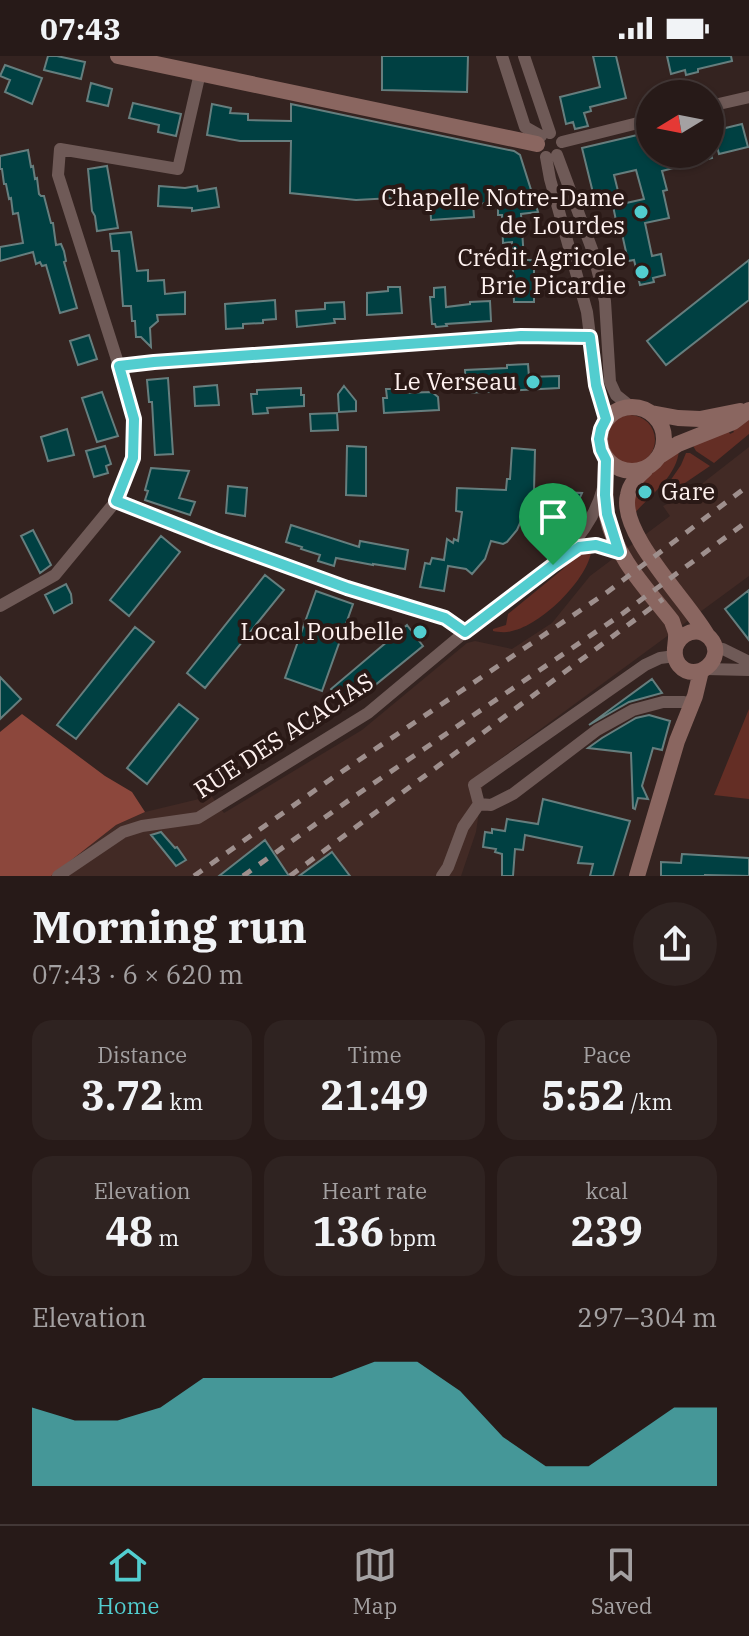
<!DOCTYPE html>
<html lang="en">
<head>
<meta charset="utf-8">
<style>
	:root { --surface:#271a18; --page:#2f2321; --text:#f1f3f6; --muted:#a4a1a2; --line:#433837; --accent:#52cdcf }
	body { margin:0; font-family:"IBM Plex Serif",serif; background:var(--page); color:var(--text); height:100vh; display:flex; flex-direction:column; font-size:30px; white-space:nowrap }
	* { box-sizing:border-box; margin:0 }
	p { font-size:26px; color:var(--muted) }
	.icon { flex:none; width:44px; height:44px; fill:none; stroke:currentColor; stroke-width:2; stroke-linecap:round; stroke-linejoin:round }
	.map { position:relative; height:820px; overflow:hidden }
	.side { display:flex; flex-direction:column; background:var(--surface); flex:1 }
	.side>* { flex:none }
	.needle { width:52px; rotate:260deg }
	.fabs { position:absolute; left:636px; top:24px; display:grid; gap:16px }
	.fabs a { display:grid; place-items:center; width:88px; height:88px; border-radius:50%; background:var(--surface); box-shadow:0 2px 6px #0004,0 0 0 2px var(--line); font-size:40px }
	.pin { position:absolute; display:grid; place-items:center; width:68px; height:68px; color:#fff; margin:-82px -34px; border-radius:50% 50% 50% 0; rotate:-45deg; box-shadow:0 0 8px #0007 }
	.pin .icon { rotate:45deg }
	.round { display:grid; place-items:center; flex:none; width:84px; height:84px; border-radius:42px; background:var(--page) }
	.head { display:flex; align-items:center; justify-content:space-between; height:136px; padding:0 32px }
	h1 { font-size:44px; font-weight:800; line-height:60px }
	.metrics { display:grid; grid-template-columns:repeat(3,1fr); gap:12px; height:136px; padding:8px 32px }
	.metrics div { display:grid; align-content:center; border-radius:20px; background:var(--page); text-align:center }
	.metrics b { font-size:40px; font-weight:800 }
	.metrics small { font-size:22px; font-weight:400 }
	.metrics p { font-size:22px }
	.chart { height:224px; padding:16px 32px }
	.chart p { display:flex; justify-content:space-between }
	.chart svg { width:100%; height:144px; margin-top:8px; fill:var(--accent); opacity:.7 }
	.status { display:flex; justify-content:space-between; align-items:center; height:56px; padding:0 40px; background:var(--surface); direction:ltr }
	.status svg { height:22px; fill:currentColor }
	.tab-bar { display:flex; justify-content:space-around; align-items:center; height:112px; border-top:2px solid var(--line); background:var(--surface); font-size:22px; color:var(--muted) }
	.tab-bar a { display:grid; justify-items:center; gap:4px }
	.tab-bar .active { color:var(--accent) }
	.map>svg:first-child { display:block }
</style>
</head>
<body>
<div class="status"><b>07:43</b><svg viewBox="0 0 49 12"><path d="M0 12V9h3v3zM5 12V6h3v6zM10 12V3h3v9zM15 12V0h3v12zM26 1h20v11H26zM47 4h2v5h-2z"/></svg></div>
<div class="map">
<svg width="749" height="820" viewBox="0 0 749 820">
	<rect width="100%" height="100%" fill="#342320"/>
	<!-- built -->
	<path fill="#422a25" d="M749 391V520L485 714 476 776 461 820H51L116 769 145 756 199 743 208 735 224 757 362 674 467 587 475 585 512 593 552 567 590 520 670 460 663 450 690 437Z"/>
	<!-- green -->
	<path fill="#642e25" d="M605 384a25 25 0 1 1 50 0a25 25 0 1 1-50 0Z
		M749 363V378L714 407 696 395 692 388 728 374 730 378 734 376 732 372Z
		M679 394C677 421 649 440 633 459L635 428 655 414 666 401Z
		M686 397H690L710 410 682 429 668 432V428L681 409Z
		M584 497H591C585 526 541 569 512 575 506 577 498 576 493 575V573L506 569 508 558 563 513 571 504Z
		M749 653V743L714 739Z"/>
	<!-- forest -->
	<path fill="#8c473c" d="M22 658 105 720 132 736 145 756 116 769 51 820H0V676Z"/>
	<!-- building -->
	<path fill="#004042" stroke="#667e7e" stroke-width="2" d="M48 0H57L85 6 81 23 44 14Z
		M382 0H468L467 36 382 34Z
		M593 0H616L626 42 590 51 591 55 584 57 588 70 575 73 573 66 566 68 560 41 600 31Z
		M667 0H731L732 5 698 13V16L686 19 685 14 671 18Z
		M5 9 42 22 32 48 5 36 10 24 0 20Z
		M91 27 112 33 108 50 87 45Z
		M133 47 181 58 176 80 158 76 159 69 129 62Z
		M212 48 231 52 230 57 248 58V64L291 65V48L514 95 520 99 538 156 521 158 524 204H534V246H514L512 186 503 187 502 159H498V146L473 148 474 161 431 164 430 140 356 144 290 137 291 85H240L207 79Z
		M742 68 748 91 719 98 713 75Z
		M650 76V98H711L712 102 662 115 667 134 663 135 669 162 645 167 652 200 661 198 665 219 653 222 654 226 640 229 634 204 628 205 621 173 618 174 613 150 644 143 636 114 614 119 619 139 595 145 582 92Z
		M28 94 31 111 33 110 35 123 37 122 39 138 41 140H44L51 167H53L56 189 61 188 64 195 66 205 64 206 77 252 60 257 46 209 42 210 40 206 36 208 33 196 0 205V191L23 187 18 157 13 158 11 142 9 143 6 128H4L2 113H0V100Z
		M107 110 118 172 97 175 95 160 92 155 88 113Z
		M159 130 185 132 197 130 198 135 216 132 219 151 192 155V152L158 150Z
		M131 176 137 215 148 214V225L164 224 165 238 185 236V258L157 259 158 265 150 272 151 291 141 281H136L135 265H132L131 250H123L119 195H112L110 178Z
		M749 204V244L666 309 647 285Z
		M388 231H400L402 257 367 259V237L388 235Z
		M445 231 446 251 470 248V246L490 245 491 265 446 268 447 270 436 271 435 268H432L430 241H434V232Z
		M275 244 276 263 263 264V267L243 268V272L226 273 225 248Z
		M344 246 345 263H334L335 267 297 271 296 255 325 253V247Z
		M89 279 97 303 78 309 70 285Z
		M528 308 529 321 559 320V332L466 337 465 314 507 312V309Z
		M168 322 173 398 155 399 152 346H149L147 324Z
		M217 329 219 349 195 350 194 331Z
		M344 330 356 345V355L339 356 338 338Z
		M301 332V339H304V350L267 352 268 357 253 358 251 338H257V334Z
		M386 333H401L402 337 432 336 438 341 439 354 384 357 383 342H387Z
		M102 336 118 380 97 386 82 342Z
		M337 357 338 374 311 375 310 358Z
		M67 373 74 399 48 405 41 381Z
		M105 390 111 408 106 410 108 417 94 421 86 395Z
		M347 390 366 391V440L346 439Z
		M512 392 535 394 534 435 582 437 571 462 524 458 517 474 507 486 503 488 491 485 485 503 472 518 466 513 448 510 444 535 420 531 425 507 430 508 432 502 444 504 447 483 453 487 454 483 458 485 462 456 456 455 457 432 506 434 507 423H510Z
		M151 412 189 415 179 442 195 446 190 459 145 444 148 435 145 434Z
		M228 430 247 432 245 460 226 457Z
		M291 469 359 491 360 485 408 494 405 513 373 508V509L336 502 334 510 318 505 320 499 301 493 302 491 286 486Z
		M33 474 51 509 40 517 21 480Z
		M161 480 180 496 129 560 110 544Z
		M265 519 284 534 205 632 187 617Z
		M66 528 71 538 72 547 54 557 45 539Z
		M749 534V584L725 553Z
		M316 535 353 548 322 635 285 622Z
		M407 569 423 590 347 652 331 633Z
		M135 571 154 586 76 683 57 669Z
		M0 621 21 643 0 663Z
		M652 623 662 637 629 646 589 669Z
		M179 648 198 663 147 728 127 712Z
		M649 659 670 665 662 694 653 692 642 730 648 743 638 742 635 753 633 752 631 697 588 692 602 682 636 662Z
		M543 743 630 765 613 820H590L593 808 578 807 582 791 525 779 523 794 515 793 513 820H502V798L495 796 496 793 483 791 485 776 492 777V773L505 775 507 763 538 768Z
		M161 776 175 792 177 791 186 804 176 810 151 779Z
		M265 784 289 820H219Z
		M332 796 350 820H299Z
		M682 798 749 802V820L705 819V820H661V806L681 807Z"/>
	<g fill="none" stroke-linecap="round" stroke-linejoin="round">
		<!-- street -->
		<path stroke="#6f5a57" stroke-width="12" d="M502 0 525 71 541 80
			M524 0 550 77
			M710 50 749 41
			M562 86 650 64
			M557 99 593 196 605 245 610 326 616 339 631 351
			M546 101 550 123 587 256 596 329 606 363
			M119 310 154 306 521 280 590 281
			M116 445 215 484 347 532 445 562 465 576
			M566 495C583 477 597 456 603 432
			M0 550 55 519 116 445 133 402 134 363 119 310 58 119 60 93 178 113 200 17
			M714 591 723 593 749 606
			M706 613 749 614
			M479 748 491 749 513 738 597 674 633 654 663 646H684
			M58 820 123 776 142 770 198 762 368 657 465 576 553 509 579 491 596 489 619 496
			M442 820 448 811 463 771 479 748 474 729 645 609 660 602 675 600"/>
		<!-- secondary -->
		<path stroke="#8a6660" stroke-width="16" d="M118 0 537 88
			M600 383a32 32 0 1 1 64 0a32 32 0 1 1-64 0Z
			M651 357 678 362 700 363 740 355
			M661 399 678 388 733 366 749 354
			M606 404C606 422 604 441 607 460 615 501 647 533 672 565 673 569 675 573 676 577 677 588 671 599 679 609 696 629 728 602 710 582 698 569 680 577 675 592
			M645 414C637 421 630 428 628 439 618 477 688 545 707 579
			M637 820 677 685 695 640 701 615"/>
		<!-- rail -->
		<path stroke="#9e8f8d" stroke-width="5" stroke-dasharray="10 10" stroke-linecap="butt" d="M194 820 331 723 606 537 749 429
			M243 820 352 742 622 558 749 464
			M290 820 663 543"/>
	</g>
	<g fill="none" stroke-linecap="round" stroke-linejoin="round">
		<defs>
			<path id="route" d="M521 280 590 281 596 329 606 363 601 373 599 383 601 394 606 404 605 439 607 458 619 496 596 489 579 491 553 509 465 576 445 562 347 532 215 484 116 445 133 402 134 363 119 310 154 306Z"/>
		</defs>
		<!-- route casing -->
		<use href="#route" stroke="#fff" stroke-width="16"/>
		<!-- route -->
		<use href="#route" stroke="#52cdcf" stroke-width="10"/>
	</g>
	<!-- markers -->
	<g fill="#52cdcf" stroke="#2a1916" stroke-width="3">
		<circle cx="641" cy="156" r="8"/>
		<circle cx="642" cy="216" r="8"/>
		<circle cx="533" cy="326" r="8"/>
		<circle cx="645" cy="436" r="8"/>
		<circle cx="420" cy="576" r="8"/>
	</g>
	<g text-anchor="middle" stroke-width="8" stroke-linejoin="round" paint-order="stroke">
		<!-- poi labels -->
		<g font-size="24" fill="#fef1ef" stroke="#2a1916" text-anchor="end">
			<text x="625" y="150">Chapelle Notre-Dame<tspan x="625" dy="28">de Lourdes</tspan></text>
			<text x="626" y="210">Crédit Agricole<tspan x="626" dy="28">Brie Picardie</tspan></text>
			<text x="517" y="334">Le Verseau</text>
			<text x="661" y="444" text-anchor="start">Gare</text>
			<text x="404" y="584">Local Poubelle</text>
		</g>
		<!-- street labels -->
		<g font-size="24" fill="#fef1ef" stroke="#2a1916">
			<text transform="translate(284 680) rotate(-33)" y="8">RUE DES ACACIAS</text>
		</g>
	</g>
</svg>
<div class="fabs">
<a><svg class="needle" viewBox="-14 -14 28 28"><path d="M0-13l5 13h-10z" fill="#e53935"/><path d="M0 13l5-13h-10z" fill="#a4a1a2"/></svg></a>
</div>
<div class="pin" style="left:553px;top:509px;background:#1e9e55"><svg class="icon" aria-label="arrive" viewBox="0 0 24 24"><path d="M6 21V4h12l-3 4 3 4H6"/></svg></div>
</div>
<section class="side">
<div class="head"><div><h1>Morning run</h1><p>07:43 · 6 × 620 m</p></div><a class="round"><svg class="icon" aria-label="share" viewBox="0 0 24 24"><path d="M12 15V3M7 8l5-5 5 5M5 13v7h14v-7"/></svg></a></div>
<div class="metrics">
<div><p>Distance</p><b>3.72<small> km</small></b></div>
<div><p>Time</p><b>21:49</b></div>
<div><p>Pace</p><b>5:52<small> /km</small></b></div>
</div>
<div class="metrics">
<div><p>Elevation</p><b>48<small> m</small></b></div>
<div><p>Heart rate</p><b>136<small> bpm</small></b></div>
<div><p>kcal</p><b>239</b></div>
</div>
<div class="chart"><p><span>Elevation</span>297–304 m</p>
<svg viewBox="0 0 160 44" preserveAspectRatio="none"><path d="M0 44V20L10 24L20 24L30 20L40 11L50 11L60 11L70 11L80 6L90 6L100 15L110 29L120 38L130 38L140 29L150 20L160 20V44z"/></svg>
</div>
</section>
<nav class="tab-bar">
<a class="active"><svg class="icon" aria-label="home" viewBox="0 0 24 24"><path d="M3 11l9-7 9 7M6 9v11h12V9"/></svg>Home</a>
<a><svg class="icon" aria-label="map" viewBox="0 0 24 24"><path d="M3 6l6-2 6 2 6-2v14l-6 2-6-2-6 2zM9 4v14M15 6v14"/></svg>Map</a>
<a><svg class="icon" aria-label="saved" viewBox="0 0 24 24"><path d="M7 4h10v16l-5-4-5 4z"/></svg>Saved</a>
</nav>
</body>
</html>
